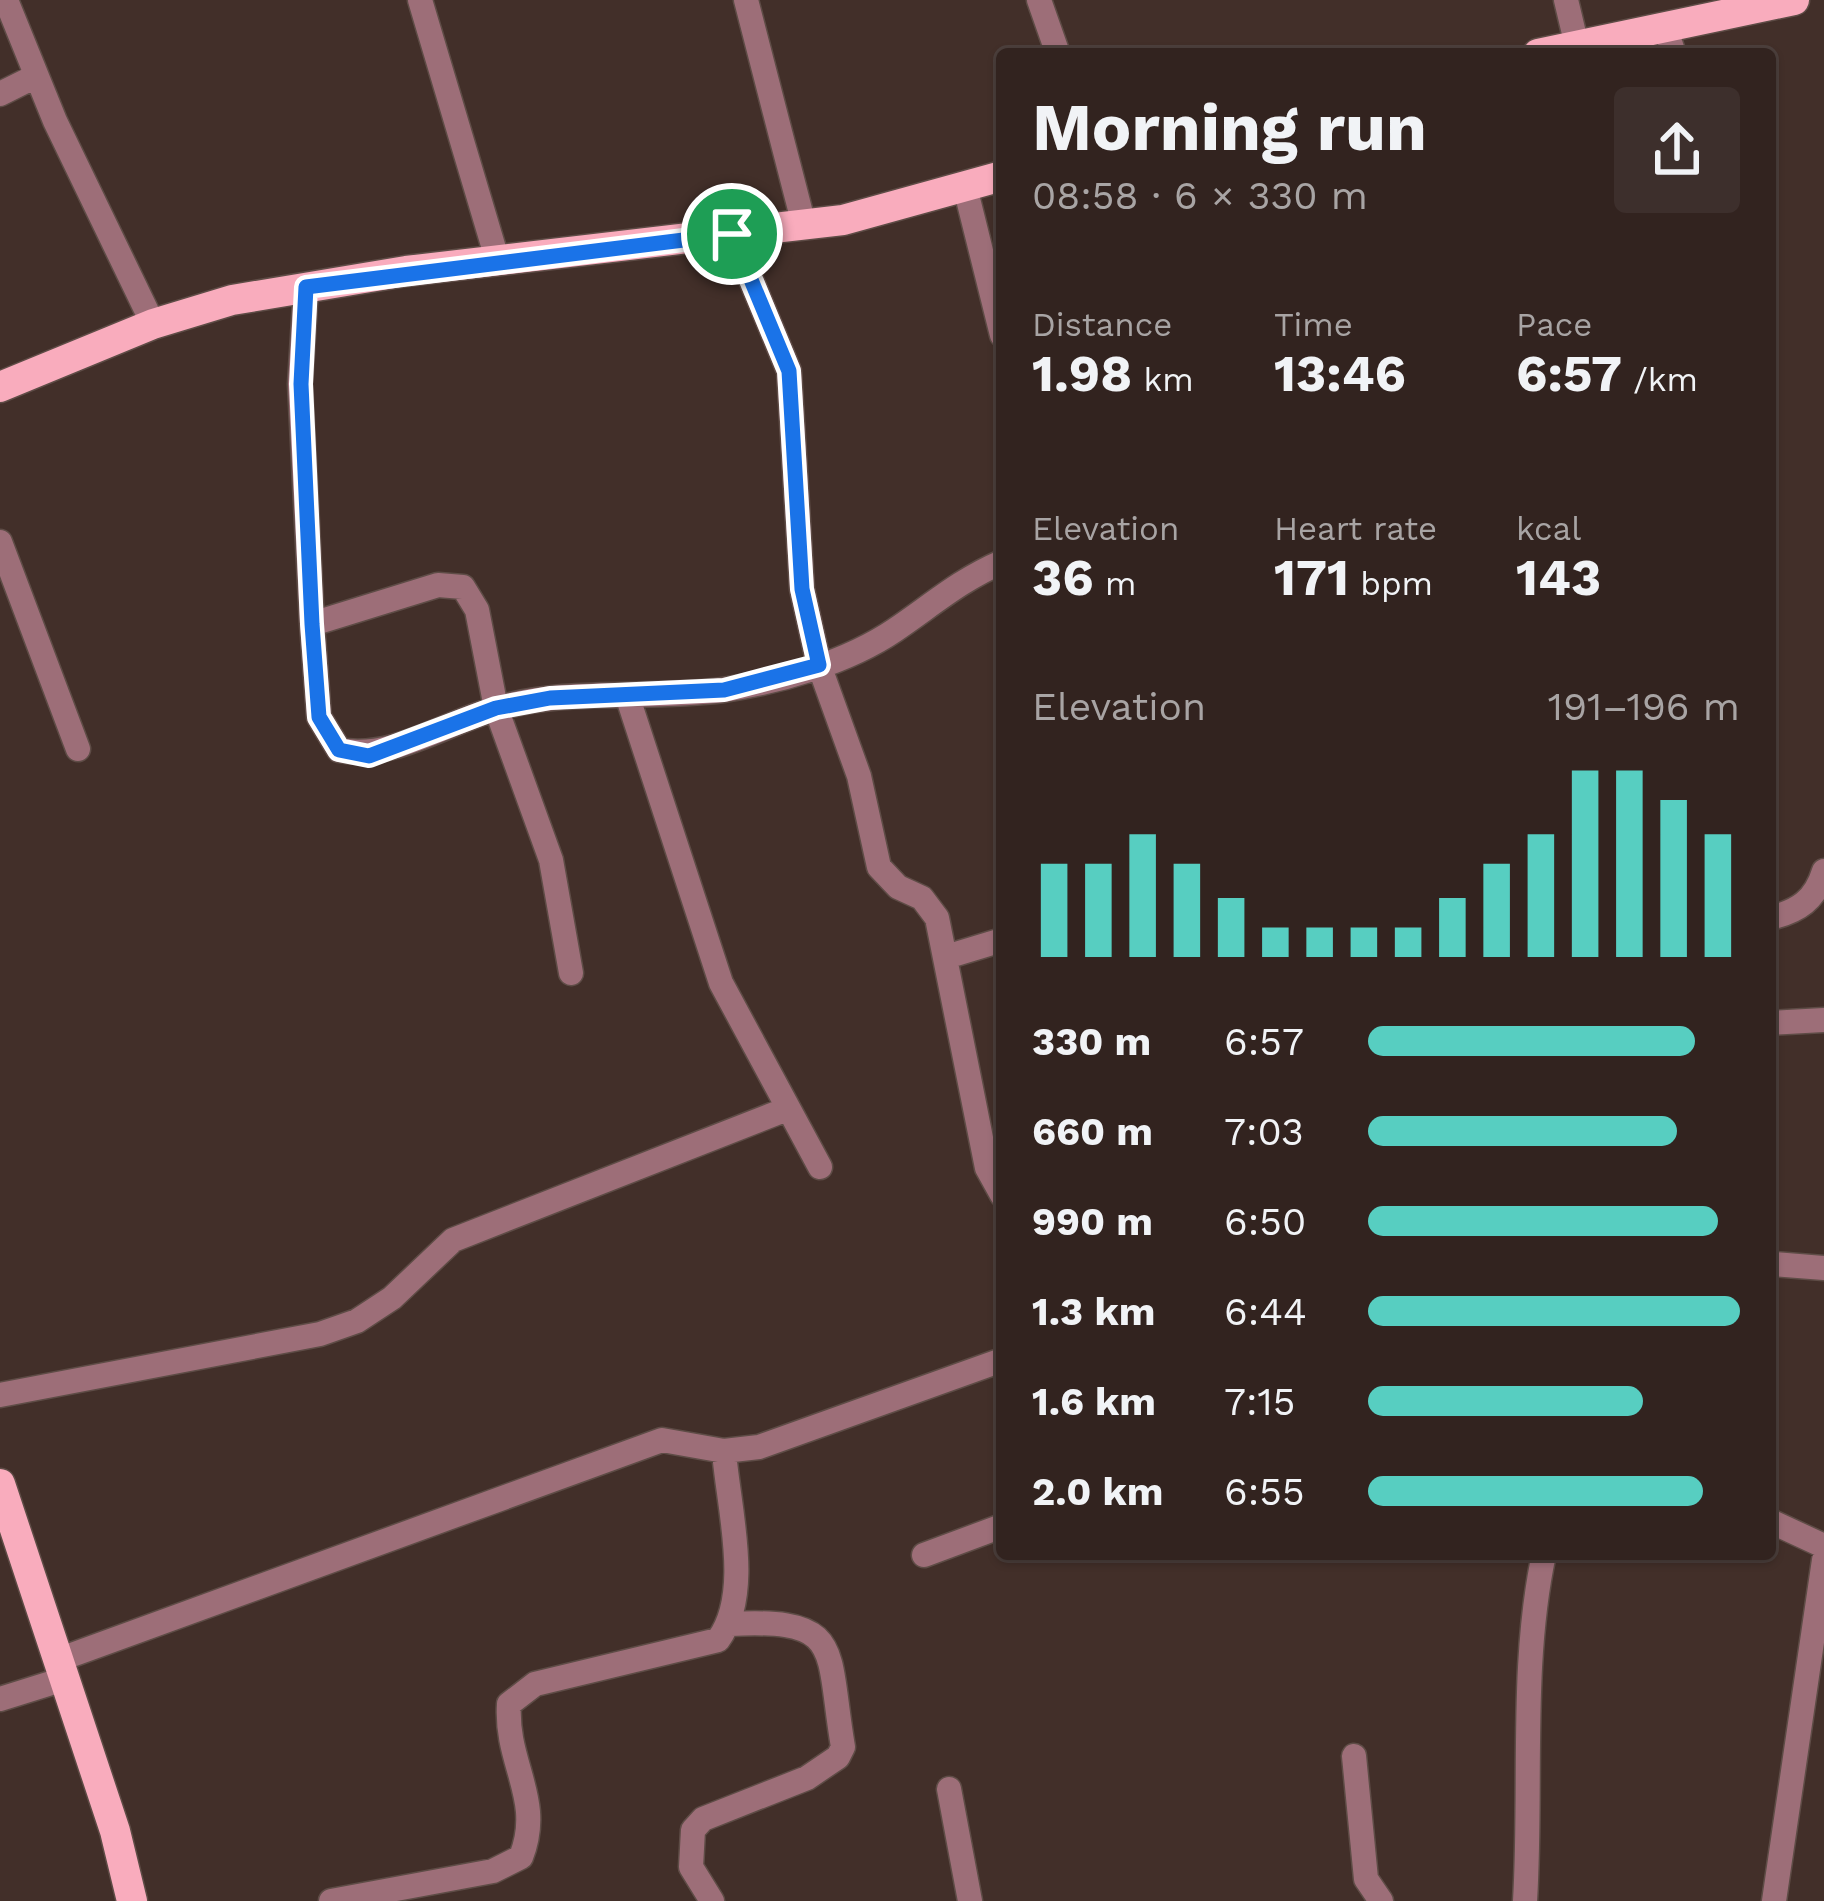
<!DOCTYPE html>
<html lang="en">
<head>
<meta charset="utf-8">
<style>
	:root { --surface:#32231f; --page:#3d2f2c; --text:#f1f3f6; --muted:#a8a4a4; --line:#4d403d; --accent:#57cec1 }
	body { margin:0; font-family:"Work Sans",sans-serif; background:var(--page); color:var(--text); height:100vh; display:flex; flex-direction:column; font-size:45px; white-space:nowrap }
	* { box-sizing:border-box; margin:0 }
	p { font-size:39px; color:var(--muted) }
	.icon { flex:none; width:66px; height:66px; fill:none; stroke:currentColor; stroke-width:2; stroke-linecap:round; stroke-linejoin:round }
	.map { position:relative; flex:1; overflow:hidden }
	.details { position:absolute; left:996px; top:48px; width:780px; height:1512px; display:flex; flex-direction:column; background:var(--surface); border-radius:12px; box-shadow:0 3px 9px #0004,0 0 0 3px var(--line) }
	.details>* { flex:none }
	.pin { position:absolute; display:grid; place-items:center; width:102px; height:102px; color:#fff; margin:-51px; border:6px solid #fff; border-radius:50%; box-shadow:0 3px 12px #0007 }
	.round { display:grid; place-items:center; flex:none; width:126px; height:126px; border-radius:12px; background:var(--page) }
	.head { display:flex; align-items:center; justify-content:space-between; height:204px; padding:0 36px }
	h1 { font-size:66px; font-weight:700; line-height:90px }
	.figures { display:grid; grid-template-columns:repeat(3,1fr); gap:18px; height:204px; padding:12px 36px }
	.figures div { display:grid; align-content:center }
	.figures b { font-size:51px; font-weight:700 }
	.figures small { font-size:33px; font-weight:400 }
	.figures p { font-size:33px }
	.chart { height:336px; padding:24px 36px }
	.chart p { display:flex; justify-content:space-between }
	.chart svg { width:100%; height:216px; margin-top:12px; stroke:var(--accent); stroke-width:6 }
	ul { padding:0 36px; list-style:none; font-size:39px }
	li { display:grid; grid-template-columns:192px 144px 1fr; align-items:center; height:90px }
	li i { height:30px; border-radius:15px; background:var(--accent) }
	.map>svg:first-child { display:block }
</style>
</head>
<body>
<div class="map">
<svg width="1824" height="1901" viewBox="0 0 1824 1901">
	<rect width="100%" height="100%" fill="#422f29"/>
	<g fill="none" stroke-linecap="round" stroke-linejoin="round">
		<defs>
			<path id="street" d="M6 0 55 121 153 324
				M420 0 498 262
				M746 0 804 225
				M1039 0 1058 54
				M1566 0 1577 46
				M1665 27 1674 54
				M0 94 36 76
				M965 187 1002 335
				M732 234 789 371 802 589 819 665 859 776 879 867 898 887 922 898 937 918 987 1168 1002 1195
				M306 287 300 384 312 624 319 717 339 750C393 760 443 724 495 709 569 687 647 700 723 690 779 682 848 662 895 630 932 605 960 580 1002 562
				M0 542 78 749
				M312 624 438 585 463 587 477 610 496 708 551 860 571 973
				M627 695 721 983 820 1167
				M1770 918C1799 911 1815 900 1824 871
				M946 957 1002 940
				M1770 1023 1824 1020
				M1773 1264 1824 1268
				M0 1395 320 1334 357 1321 392 1298 453 1240 787 1109
				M1770 1521 1824 1546
				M924 1555 1002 1526
				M58 1660 662 1440 724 1451 759 1447 1002 1360
				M0 1699 64 1679
				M1354 1756 1366 1879 1381 1901
				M949 1789 970 1901
				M331 1901 493 1871 521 1857C544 1799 505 1764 509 1704L535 1684 718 1640C753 1593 728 1507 724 1451
				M712 1901 691 1867 693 1830 703 1819 807 1778 838 1757 843 1747C826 1648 845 1618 730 1624
				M1525 1901C1532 1787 1520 1665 1544 1554
				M1774 1901 1824 1560"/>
			<path id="primary" d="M1538 54 1794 0
				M0 387 153 324 232 300 406 271 843 220 1002 176
				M0 1484 115 1831 132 1901"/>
		</defs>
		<!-- street casing -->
		<use href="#street" stroke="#5e4c46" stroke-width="27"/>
		<!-- primary casing -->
		<use href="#primary" stroke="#5e4c46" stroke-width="33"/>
		<!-- street -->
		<use href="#street" stroke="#9d6e78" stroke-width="24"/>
		<!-- primary -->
		<use href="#primary" stroke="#f9acbd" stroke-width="30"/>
	</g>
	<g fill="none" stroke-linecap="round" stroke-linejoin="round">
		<defs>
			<path id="route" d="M732 234 789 371 802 589 819 665 724 690 550 698 496 708 369 756 339 750 319 717 312 624 301 384 306 287Z"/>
		</defs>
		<!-- route casing -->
		<use href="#route" stroke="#fff" stroke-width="24"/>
		<!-- route -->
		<use href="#route" stroke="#1a73e8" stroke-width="15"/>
	</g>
</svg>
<div class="pin" style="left:732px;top:234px;background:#1e9e55"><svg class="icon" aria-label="arrive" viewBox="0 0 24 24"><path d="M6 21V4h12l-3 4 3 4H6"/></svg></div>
<section class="details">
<div class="head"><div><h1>Morning run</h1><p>08:58 · 6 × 330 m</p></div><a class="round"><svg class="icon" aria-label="share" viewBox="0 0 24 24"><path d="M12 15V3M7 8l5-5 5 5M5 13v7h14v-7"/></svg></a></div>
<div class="figures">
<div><p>Distance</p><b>1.98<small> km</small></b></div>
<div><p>Time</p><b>13:46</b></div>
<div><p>Pace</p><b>6:57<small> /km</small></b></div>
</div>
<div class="figures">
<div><p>Elevation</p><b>36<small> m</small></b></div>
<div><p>Heart rate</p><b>171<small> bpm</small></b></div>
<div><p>kcal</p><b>143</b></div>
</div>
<div class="chart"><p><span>Elevation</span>191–196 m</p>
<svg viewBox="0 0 160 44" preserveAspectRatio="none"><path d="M5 44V25M15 44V25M25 44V19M35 44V25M45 44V32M55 44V38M65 44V38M75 44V38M85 44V38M95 44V32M105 44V25M115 44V19M125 44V6M135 44V6M145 44V12M155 44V19"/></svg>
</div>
<ul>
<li><b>330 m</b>6:57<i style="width:88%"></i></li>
<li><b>660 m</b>7:03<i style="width:83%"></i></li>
<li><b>990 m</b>6:50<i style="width:94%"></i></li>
<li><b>1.3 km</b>6:44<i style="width:100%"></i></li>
<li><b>1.6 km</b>7:15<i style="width:74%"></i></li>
<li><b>2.0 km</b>6:55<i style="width:90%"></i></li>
</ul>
</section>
</div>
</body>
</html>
